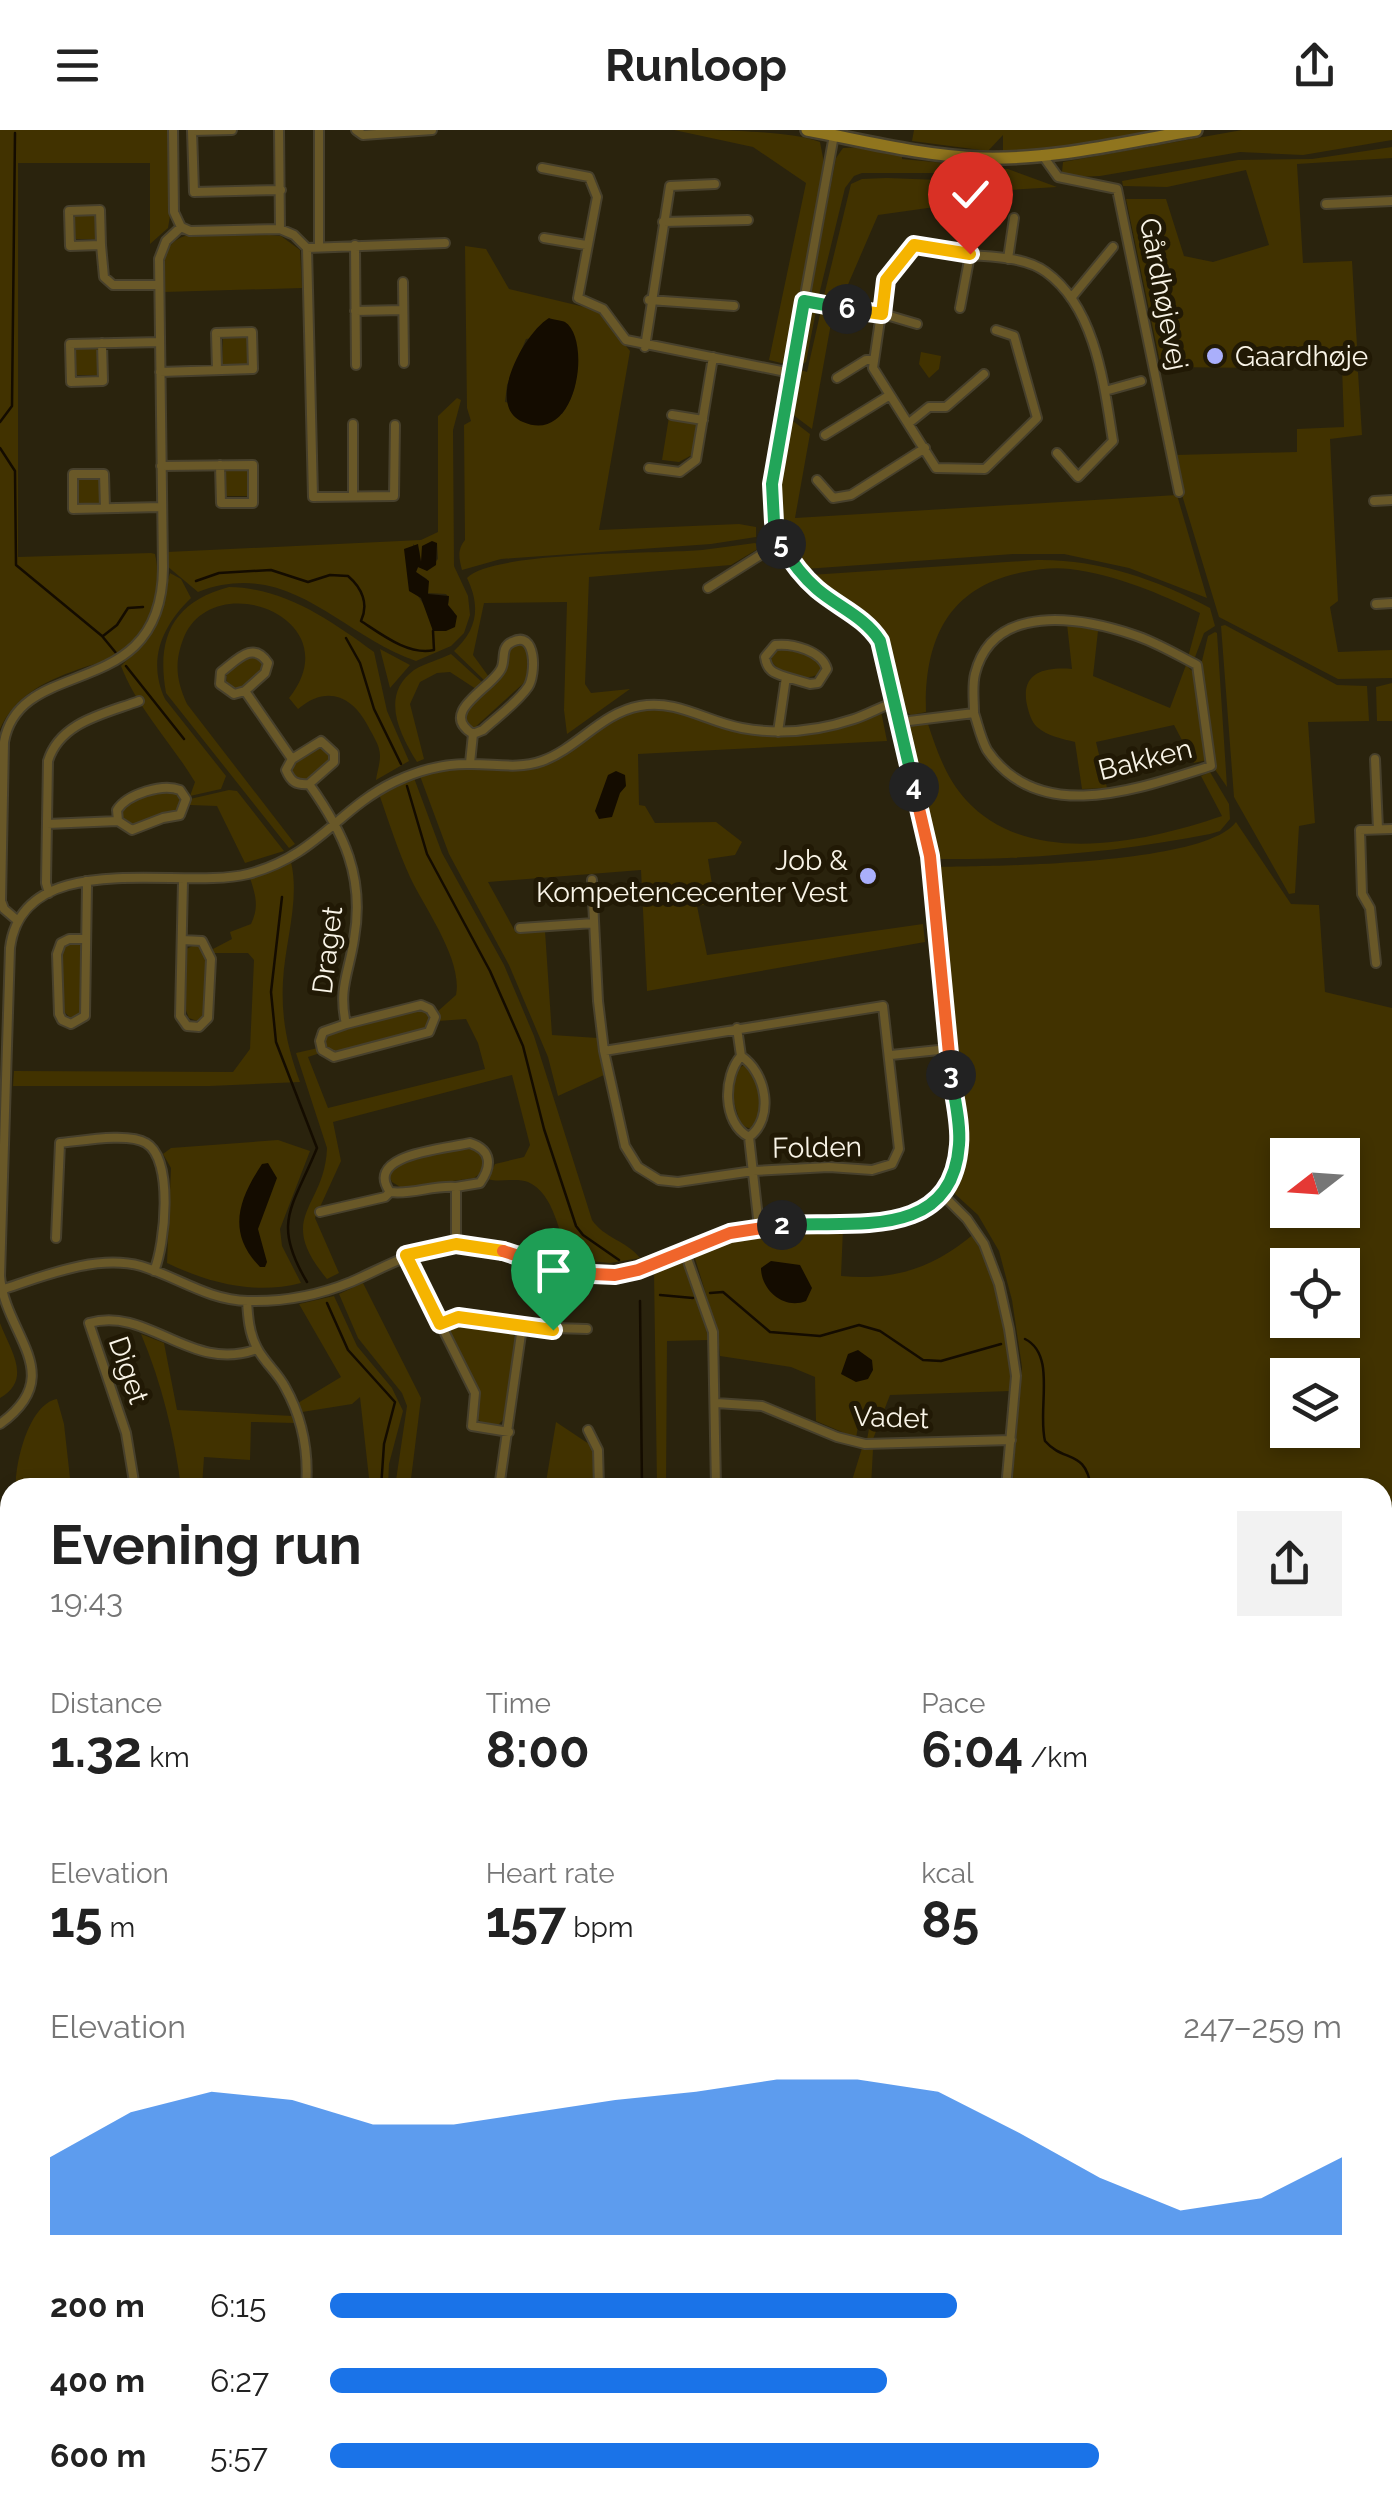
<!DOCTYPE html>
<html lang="en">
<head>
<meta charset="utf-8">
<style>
	:root { --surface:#fff; --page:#f2f2f2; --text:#222; --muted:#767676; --accent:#1a73e8 }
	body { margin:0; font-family:Raleway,sans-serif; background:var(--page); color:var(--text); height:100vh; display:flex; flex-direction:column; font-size:38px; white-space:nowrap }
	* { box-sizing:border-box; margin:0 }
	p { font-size:32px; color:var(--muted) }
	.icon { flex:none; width:55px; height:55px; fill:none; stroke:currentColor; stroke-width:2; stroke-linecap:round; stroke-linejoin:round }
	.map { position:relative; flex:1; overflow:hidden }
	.side { position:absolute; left:0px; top:1348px; width:1392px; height:1038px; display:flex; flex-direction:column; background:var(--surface); border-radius:30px 30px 0 0; box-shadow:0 5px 15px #0003 }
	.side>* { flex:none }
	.needle { width:65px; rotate:253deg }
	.controls { position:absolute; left:1270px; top:1008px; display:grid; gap:20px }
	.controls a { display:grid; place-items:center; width:90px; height:90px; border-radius:0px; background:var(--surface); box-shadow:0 5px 15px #0003; font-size:50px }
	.pin { position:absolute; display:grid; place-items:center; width:85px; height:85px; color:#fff; margin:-102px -42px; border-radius:50% 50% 50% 0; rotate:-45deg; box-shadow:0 0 10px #0007 }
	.pin .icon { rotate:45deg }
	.km { position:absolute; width:50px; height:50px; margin:-25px; border-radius:50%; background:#222; color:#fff; font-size:28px; line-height:50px; text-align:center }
	.round { display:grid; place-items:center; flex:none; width:105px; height:105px; border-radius:0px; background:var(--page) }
	.summary { display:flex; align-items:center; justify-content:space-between; height:170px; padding:0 50px }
	h1 { font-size:55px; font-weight:700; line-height:75px }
	.metrics { display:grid; grid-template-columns:repeat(3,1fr); gap:15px; height:170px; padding:10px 50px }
	.metrics div { display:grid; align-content:center }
	.metrics b { font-size:50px; font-weight:700 }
	.metrics small { font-size:28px; font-weight:400 }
	.metrics p { font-size:28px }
	.chart { height:280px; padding:20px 50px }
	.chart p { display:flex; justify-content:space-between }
	.chart svg { width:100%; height:180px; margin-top:10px; fill:var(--accent); opacity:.7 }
	ul { padding:0 50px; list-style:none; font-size:32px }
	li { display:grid; grid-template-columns:160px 120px 1fr; align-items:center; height:75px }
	li i { height:25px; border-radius:12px; background:var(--accent) }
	header { display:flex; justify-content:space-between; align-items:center; height:130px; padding:0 50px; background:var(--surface); font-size:45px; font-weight:700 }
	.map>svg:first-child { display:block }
</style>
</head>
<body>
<header><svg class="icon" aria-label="menu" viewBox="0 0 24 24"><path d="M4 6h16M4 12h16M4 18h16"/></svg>Runloop<svg class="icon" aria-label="share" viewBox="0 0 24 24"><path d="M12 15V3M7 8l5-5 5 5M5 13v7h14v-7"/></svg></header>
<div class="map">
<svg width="1392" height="2383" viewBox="0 0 1392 2383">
	<rect width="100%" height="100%" fill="#2a230d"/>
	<!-- green -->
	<path fill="#413200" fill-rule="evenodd" d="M0 0H169L170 86 168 98 150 114V33H18V427L151 423 155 424C164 463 148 504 114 526 106 531 95 534 85 537 50 549 16 563 0 599Z
		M674 0C712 0 788 0 820 12L824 33 788 231 785 234 769 230 806 53 753 17Z
		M914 0H1165L1077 16 1003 23V5L988 21 912 11Z
		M1242 0H1392V10L1303 25 1240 22 1100 46 1076 47 1062 42 1063 32Z
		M866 17 902 23V29L1008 39 1057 57 1009 60 967 43H862L854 46 845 58 818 169 815 168 811 160 836 28 843 18Z
		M1392 17V28L1297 34 1303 133 1352 131 1357 216 1267 238 1161 237 1126 69H1166L1184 126 1213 132 1269 115 1246 40 1167 57 1123 56 1122 51 1238 30 1312 29Z
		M887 48 966 51 992 69 878 85 840 173 823 170 851 54 862 49Z
		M74 84 96 85 97 109H74Z
		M270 105 281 106 300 120 302 158 164 162C165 140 159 114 185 106Z
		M465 116 486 119 509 159 597 180 630 221 599 400 739 394 756 397V407L711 414 501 429 462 440C459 428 457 420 465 410L464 295 471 291 467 278ZM572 201C578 233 581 257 562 284L505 272 507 255 526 209Z
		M811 177 816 181 806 232 800 235 808 180Z
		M821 180 833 182 812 299 792 284 797 243 798 239 807 242Z
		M223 207 248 208V234L222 235Z
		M99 218 100 245H75V219Z
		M921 222 941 226 939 239 929 248 919 234Z
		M1342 235 1358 242 1362 305 1330 309 1338 471 1330 477 1338 522 1392 520V548L1338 549 1219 487 1182 365 1175 325 1297 322V299L1344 297Z
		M457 268 461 270 453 300 454 436 468 466 470 485 464 503 451 516 416 531C339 505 290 427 198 462L167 436V422L421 410 438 402V286ZM437 413 438 429 427 440 418 437 416 442 427 449 428 463 446 464 449 468 448 475 454 482 433 501 428 481 418 466 413 414 419 419 421 432Z
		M669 287 697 292 692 325 679 332 662 330Z
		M789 288 810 304 795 388 1177 365 1207 468 1129 438 1064 424H1013L805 439C767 379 778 354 789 288Z
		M248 339V366H224L223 340Z
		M77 347H100L99 373H78Z
		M755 413 761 417 731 435 589 447 585 554 591 563 630 559 567 604 564 580 567 472 484 473 473 525 489 547 485 551 454 521C477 500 481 477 467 448 491 421 658 424 702 420 720 418 738 415 755 413Z
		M1037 430C1098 429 1156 449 1210 478L1215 496 1204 503 1194 530 1188 527 1200 483C1159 463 1116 445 1070 439 1055 437 1039 439 1024 442 948 456 924 510 926 582L911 585 903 580 894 534 880 502 810 445Z
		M170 443 181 449 191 468C162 496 147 530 165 569L226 646 221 659 190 666 195 652C171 612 137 578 121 536L139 518 156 490Z
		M229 457C285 458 330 490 374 522L387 581 409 631 376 650C377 642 380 634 380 626 380 615 373 606 368 596 352 565 326 555 298 579L289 568C352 488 214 436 184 507 174 532 176 550 187 574L295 714 289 718 166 563C156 507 173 472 229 457Z
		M1067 494 1098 501 1093 546 1170 578 1186 535 1196 545 1207 630 1194 633 1174 595 1096 612 1107 658 1082 659 1075 612C1063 609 1047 606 1037 597 1031 591 1029 583 1027 575 1020 542 1045 537 1072 539Z
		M1225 495 1337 555 1367 556 1369 591 1308 592 1315 693 1299 696 1295 763 1289 764 1234 667 1221 496Z
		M1215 502 1217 503 1227 657 1214 638 1201 535 1208 506Z
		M517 514 525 517 529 526 526 551 472 600 467 596 466 580 501 546 506 522Z
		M778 518 813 526 821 534 820 543C806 553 780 546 771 530L773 522Z
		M380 519 410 535 390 558Z
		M451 524 483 553 476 559 450 542 437 543 420 552 410 574 424 629 417 632C399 603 380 565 414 540 425 533 439 530 451 524Z
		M252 525 259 527 264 535 262 541 240 559 227 556 226 543Z
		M1392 553V591H1377L1376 557Z
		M649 578C676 578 698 589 723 597 776 615 832 603 881 581L887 611 638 624 639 675 645 676 655 693 716 692 742 712 735 725 708 729 715 773 697 776 707 825 923 794 925 812 647 861 641 740 488 752 516 803 545 801 552 905 598 908 604 945 558 966 548 927 509 835 449 724 420 646C441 641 462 638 483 639 505 640 525 644 546 635 586 620 600 587 649 578Z
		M911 594H928C937 621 946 648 966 670 1029 739 1145 712 1222 686L1201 646 1210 642 1229 674 1230 689 1220 701 1210 704C1118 722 1028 730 935 729L908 606V597Z
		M317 617H324L330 625 329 632 305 651 295 649 290 640 294 632Z
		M414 648 442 723 504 835 534 906 592 1090C604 1108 627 1111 640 1128L610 1133 568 1129C560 1105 554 1063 528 1052 515 1047 500 1053 488 1049L495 1034 524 1027 530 1015 512 945 333 992 341 1031 315 1088 339 1143 327 1149C274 1085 325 1079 327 1018L296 923 318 918 320 923 308 927 328 978 485 939 478 913 466 889 438 891 437 882 456 865C463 830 425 779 410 747 398 721 389 692 379 664Z
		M165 660 180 665 178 680 132 695 122 690 121 682 129 672Z
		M229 660 237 661 284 721 245 733 217 676 190 675V669Z
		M1236 692 1291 774 1319 775 1325 862 1392 878V1530L1383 1529 1382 1358 1012 1357 1022 1237 1012 1170 999 1121 978 1085 954 1063 966 1008 937 737C994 736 1205 735 1236 692ZM1288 1025H1342V1080H1288ZM1288 1135H1342V1190H1288ZM1288 1245H1342V1300H1288Z
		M291 732C300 770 285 812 283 851 281 887 287 917 300 952L210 956H13L14 941 233 942 250 919 254 830 248 823H214L213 819 232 809 230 802 251 794C259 777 256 766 250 748Z
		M77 813 82 817 83 879 80 886 72 889 62 880V823L67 814Z
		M197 814 207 823 206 882 197 891 189 888 185 878 186 819Z
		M418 879 428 881 430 894 425 900 336 922H331L324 916 326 903Z
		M746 934C760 951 766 982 751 999L741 995 731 963 735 940Z
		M278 1010 310 1021 280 1099 282 1116 301 1153C254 1165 209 1153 167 1133L171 1038 163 1024 171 1018Z
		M470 1014 480 1018 486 1030 482 1042 474 1048 402 1058 392 1052 389 1045 393 1033Z
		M792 1098 843 1099 841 1146C894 1151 934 1138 975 1103 1001 1141 1013 1215 1011 1261L890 1265 873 1309 867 1310 871 1287 860 1285 856 1308 816 1291 815 1247 791 1237 720 1226 718 1204 694 1125C717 1102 761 1101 792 1098Z
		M676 1129 688 1137 709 1210 667 1211 666 1357H657L654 1140Z
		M363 1153 421 1268 410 1357H395L407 1276 402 1263 358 1208 339 1164Z
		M334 1166 357 1216 392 1258 403 1281 389 1334 388 1357H370L360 1267 352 1274 302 1282 298 1273 341 1247 299 1174Z
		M457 1192 506 1199 516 1207 504 1289 497 1296H485L478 1289V1260L450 1205 451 1195Z
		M0 1193C10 1220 33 1249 0 1268Z
		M141 1204 164 1213 177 1280 293 1286 295 1293 251 1292 250 1330 204 1327 202 1357H181C174 1304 162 1254 141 1204Z
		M57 1269 64 1294 71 1357H16C15 1333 29 1274 57 1269Z
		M556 1292 592 1316 594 1357 545 1358Z
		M862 1318 873 1319 871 1357H850Z
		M1382 1545H1392V1972L1389 1996 1382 1995Z
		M0 1773H10V1949L0 1950Z
		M1392 2061V2158L1383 2159V2149Z
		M15 2375H169L163 2383H12Z
		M331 2375H470V2377C431 2382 367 2383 331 2375Z
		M865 2375H1025V2383H863Z
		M1055 2375H1349L1348 2383H1055Z"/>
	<!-- water -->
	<path fill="#140c00" d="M549 188C551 189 563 191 565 192 592 209 578 316 523 292 484 276 524 203 549 188Z
		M432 411 437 413 436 435 427 441 418 437 416 442 429 451 428 464 449 466 448 475 457 486 455 497 446 501H433L421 468 409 461 404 419 418 414 421 432 422 416Z
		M616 641 625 645 626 656 620 663 612 687 599 689 595 681 608 645Z
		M268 1033 277 1048 258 1099 267 1132 265 1137H260C226 1102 239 1069 262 1034Z
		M771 1131 800 1135 812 1158 806 1171C784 1180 761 1160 761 1138Z
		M858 1220 872 1230 873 1240 868 1249 856 1252 841 1244 848 1224Z
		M182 2375H242L252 2383H178Z
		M609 2375H726L727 2383H612Z"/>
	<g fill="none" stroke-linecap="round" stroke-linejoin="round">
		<!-- stream -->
		<path stroke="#140c00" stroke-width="2.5" d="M0 292 12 276 15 3
			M0 318 15 341 16 435 102 506 116 523
			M196 451 219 443 271 440 308 452 330 445 348 446C362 458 369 474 361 491 381 504 409 526 434 520L433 501
			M103 506 117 495 128 478 143 477
			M346 508 360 533 374 579 401 634
			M126 536 184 609
			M407 656 427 724 490 841 523 916 544 999 576 1096 583 1105 619 1130
			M282 767 271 862 276 912 317 1018C293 1077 271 1092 307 1152
			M710 1163 723 1162 770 1202 820 1206 859 1195 880 1201 923 1230 941 1231 1001 1214
			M660 1165 693 1168
			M640 1171 642 1358
			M327 1173 348 1220 395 1272 384 1314 381 1358
			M1025 1209C1057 1225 1037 1279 1045 1311 1064 1333 1086 1319 1091 1358
			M1382 1961 1389 1962
			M142 2383 143 2375
			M796 2383 809 2375"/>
		<defs>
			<path id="street" d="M173 0 174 82 181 97 190 101 280 99 294 105 307 118 313 367 394 366 395 295
				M232 0 192 1 194 62 281 60
				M279 0 280 99
				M356 0 363 5 432 0
				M1043 26 1058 47 1117 59 1179 362
				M542 38 589 47 597 67 578 168 603 179 626 210 791 243
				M1326 74 1392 71
				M663 92 748 90
				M544 108 586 115
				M101 115 100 80 69 81 70 116 101 115 104 147 113 155H159
				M355 115 356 235
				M319 116V0
				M307 118 445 113
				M970 125C994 127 1026 127 1046 142 1096 178 1104 255 1113 311L1078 347 1057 323
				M1008 129 1014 88
				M403 152 404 233
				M1071 168 1113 117
				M649 170 734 176
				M804 171 883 184 917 194
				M960 178 970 125 914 115 886 149 873 238 936 338 985 339 1037 288 1014 206 996 200
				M355 181 403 180
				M102 213 103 251 71 252 70 214 160 212
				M645 217 670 56 715 54
				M160 242 253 239 252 202 216 203 217 240
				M837 248 866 230H874
				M1105 261 1141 251
				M672 285 703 290
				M909 293 929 277H946L984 244
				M825 305 890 265
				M161 336 253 335V373H221L220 335
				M649 338 680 342 696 330 713 227
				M817 350 833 368 851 365 925 318
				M353 366V294
				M1374 371 1392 370
				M105 378 104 344H73V379L161 377
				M708 458 781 412
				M1376 474 1392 473
				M245 561 234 564 220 554 221 542C237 530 253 510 268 533L265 543 245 561 292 629
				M901 592 974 583C978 595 981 609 987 620 1039 697 1140 658 1211 636L1197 535C1177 525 1156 512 1134 505 1080 487 993 472 975 544 972 556 974 570 974 583
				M778 602 786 547 810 554 818 553 827 539C822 521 793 513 775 515L765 527C767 541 774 543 786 547
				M1375 629 1378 699
				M470 633 473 604C437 582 492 558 501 539 506 530 500 517 512 512 537 499 536 545 528 557 517 573 497 587 483 600L473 604
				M309 654C296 655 291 652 286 640L292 629 321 611 334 623V632L309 654C344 703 365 747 354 809 349 843 338 858 346 894L323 902 320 911 322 920 334 927 429 902 435 887 430 879 421 875 346 894
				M47 694 118 691 132 700 163 688 180 685 186 669 180 660C163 653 127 664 117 680L118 691
				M592 750 598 871 604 921 883 876 899 1019 892 1034 872 1040 829 1037 753 1041 678 1052 659 1050 638 1037 625 1016 604 921
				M49 763 46 753 48 631C60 592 104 584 139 571
				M18 791 4 779 1 771 4 612C20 523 162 575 163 438L159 129 166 111 181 97
				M520 798 594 793
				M86 809H69L61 813 57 824 59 884 62 890 71 894 85 886 87 756 86 751
				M182 810 202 811 211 829 208 888 199 897 187 896 180 886 183 751
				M1376 833 1370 778 1362 764 1360 700 1392 699
				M737 898 741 926C723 946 722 993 749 1007 775 988 766 942 741 926
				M891 925 948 919
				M749 1007 759 1097
				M456 1057 480 1053C492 1036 492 1020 470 1013 445 1019 363 1024 390 1062 412 1065 433 1055 456 1057V1114
				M941 1063 967 1089 984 1114 999 1154 1009 1199 1016 1246 1006 1358
				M320 1082 385 1067 390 1062
				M56 1108 60 1013C81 1011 129 1002 146 1013 174 1029 165 1115 154 1141
				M684 1120 713 1202 716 1358
				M406 1125 475 1263 472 1296 509 1302
				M1 1160C44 1146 96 1124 141 1136 178 1147 207 1170 248 1171 283 1172 319 1165 351 1152 385 1137 413 1120 450 1115 501 1109 546 1144 596 1146 646 1147 685 1114 732 1102 788 1088 874 1106 918 1082 945 1067 954 1042 959 1014L930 726 886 525C877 501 861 490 840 475 796 444 770 410 771 354L834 5
				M247 1171C248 1187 249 1203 257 1218 264 1232 278 1243 285 1257 303 1289 309 1321 306 1358
				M441 1193 458 1187 522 1197 587 1199
				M716 1273 762 1276 837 1307 865 1314 1011 1310
				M0 1294C69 1244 5 1206 0 1146L10 818C23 715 181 761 248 744 317 726 338 679 394 652 417 641 442 634 467 634 493 633 516 640 542 631 578 618 601 583 640 576 677 569 707 592 742 598 780 605 818 601 854 589 869 584 882 576 896 572
				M588 1300 598 1320 599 1358
				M135 1358 126 1303 89 1193C149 1176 191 1244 257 1219
				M499 1358 522 1197
				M0 1449 9 1435
				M1382 2103 1392 2022
				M0 2353 10 2333
				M1354 2383 1355 2375"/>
			<path id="secondary" d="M807 0C865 11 923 26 982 28 1054 30 1125 12 1196 0
				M0 1424 10 1436
				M1382 1535H1392"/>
		</defs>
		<!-- street casing -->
		<use href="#street" stroke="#47402c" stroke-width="12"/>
		<!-- secondary casing -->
		<use href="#secondary" stroke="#47402c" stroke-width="16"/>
		<!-- street -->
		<use href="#street" stroke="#695828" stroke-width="8"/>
		<!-- secondary -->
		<use href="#secondary" stroke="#90751e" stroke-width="11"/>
	</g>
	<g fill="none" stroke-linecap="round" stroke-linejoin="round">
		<defs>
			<path id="split-1" d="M503 1121 456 1114 406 1125 440 1194 458 1187 553 1200"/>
			<path id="split-2" d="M503 1121 571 1143 615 1145 638 1140 730 1103 782 1095"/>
			<path id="split-3" d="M782 1095C848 1090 952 1113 959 1015 961 993 954 967 951 945"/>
			<path id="split-4" d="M914 657 930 726 951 945"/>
			<path id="split-5" d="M781 414C791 431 802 446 817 459 838 477 865 487 880 511L914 657"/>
			<path id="split-6" d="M781 414 774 392 772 354 804 171 847 179"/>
			<path id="split-7" d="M847 179 882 184 886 150 914 115 970 124"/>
		</defs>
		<!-- split-1 casing -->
		<use href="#split-1" stroke="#fff" stroke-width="20"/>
		<!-- split-2 casing -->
		<use href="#split-2" stroke="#fff" stroke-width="20"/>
		<!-- split-3 casing -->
		<use href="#split-3" stroke="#fff" stroke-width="20"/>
		<!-- split-4 casing -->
		<use href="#split-4" stroke="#fff" stroke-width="20"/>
		<!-- split-5 casing -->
		<use href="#split-5" stroke="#fff" stroke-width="20"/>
		<!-- split-6 casing -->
		<use href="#split-6" stroke="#fff" stroke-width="20"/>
		<!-- split-7 casing -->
		<use href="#split-7" stroke="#fff" stroke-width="20"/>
		<!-- split-1 -->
		<use href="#split-1" stroke="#f5b400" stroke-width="12"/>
		<!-- split-2 -->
		<use href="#split-2" stroke="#f0652b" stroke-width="12"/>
		<!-- split-3 -->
		<use href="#split-3" stroke="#22a559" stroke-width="12"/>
		<!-- split-4 -->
		<use href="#split-4" stroke="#f0652b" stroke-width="12"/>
		<!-- split-5 -->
		<use href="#split-5" stroke="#22a559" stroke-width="12"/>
		<!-- split-6 -->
		<use href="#split-6" stroke="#22a559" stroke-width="12"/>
		<!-- split-7 -->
		<use href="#split-7" stroke="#f5b400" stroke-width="12"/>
	</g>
	<!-- markers -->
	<g fill="#aaaffb" stroke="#211905" stroke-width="4">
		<circle cx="1215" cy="226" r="10"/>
		<circle cx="868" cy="746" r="10"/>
	</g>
	<g text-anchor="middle" stroke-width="10" stroke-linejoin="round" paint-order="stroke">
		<!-- street labels -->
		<g font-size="28" fill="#f9f4e7" stroke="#211905">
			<text transform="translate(1164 164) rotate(79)" y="10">Gårdhøjevej</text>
			<text transform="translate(1145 629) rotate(-14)" y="10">Bakken</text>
			<text transform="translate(327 820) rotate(-83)" y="10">Draget</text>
			<text transform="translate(817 1017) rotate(-1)" y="10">Folden</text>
			<text transform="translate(129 1240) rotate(71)" y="10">Diget</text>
			<text transform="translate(891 1287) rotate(2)" y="10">Vadet</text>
		</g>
		<!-- poi labels -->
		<g font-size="28" fill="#f9f4e7" stroke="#211905" text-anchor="start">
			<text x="1235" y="236">Gaardhøje</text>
			<text x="848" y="740" text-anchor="end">Job &amp;<tspan x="848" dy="32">Kompetencecenter Vest</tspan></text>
		</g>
	</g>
</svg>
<div class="controls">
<a><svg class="needle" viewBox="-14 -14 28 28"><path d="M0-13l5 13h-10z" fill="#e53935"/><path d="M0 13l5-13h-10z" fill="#767676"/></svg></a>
<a><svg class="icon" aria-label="locate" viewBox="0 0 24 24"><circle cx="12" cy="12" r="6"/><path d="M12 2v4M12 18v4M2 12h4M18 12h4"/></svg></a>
<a><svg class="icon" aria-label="layers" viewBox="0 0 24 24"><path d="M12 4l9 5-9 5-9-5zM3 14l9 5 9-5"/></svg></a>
</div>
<div class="pin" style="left:553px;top:1200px;background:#1e9e55"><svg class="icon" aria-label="arrive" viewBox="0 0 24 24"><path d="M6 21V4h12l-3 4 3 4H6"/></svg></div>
<div class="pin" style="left:970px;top:124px;background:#d93025"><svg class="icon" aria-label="check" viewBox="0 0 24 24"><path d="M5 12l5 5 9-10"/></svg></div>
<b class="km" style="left:782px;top:1095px">2</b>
<b class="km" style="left:951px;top:945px">3</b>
<b class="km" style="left:914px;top:657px">4</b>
<b class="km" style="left:781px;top:414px">5</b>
<b class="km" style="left:847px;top:179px">6</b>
<section class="side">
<div class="summary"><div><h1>Evening run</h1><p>19:43</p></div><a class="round"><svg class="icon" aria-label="share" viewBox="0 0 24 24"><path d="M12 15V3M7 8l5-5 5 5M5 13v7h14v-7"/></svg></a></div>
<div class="metrics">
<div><p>Distance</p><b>1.32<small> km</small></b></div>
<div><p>Time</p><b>8:00</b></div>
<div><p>Pace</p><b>6:04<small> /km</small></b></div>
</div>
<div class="metrics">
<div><p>Elevation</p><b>15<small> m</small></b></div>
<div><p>Heart rate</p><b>157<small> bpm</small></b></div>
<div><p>kcal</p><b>85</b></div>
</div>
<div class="chart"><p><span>Elevation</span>247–259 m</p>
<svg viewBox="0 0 160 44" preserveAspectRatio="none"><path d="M0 44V25L10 14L20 9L30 11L40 17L50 17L60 14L70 11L80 9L90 6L100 6L110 9L120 19L130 30L140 38L150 35L160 25V44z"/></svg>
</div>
<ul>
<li><b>200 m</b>6:15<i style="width:62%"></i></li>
<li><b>400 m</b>6:27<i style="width:55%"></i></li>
<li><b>600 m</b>5:57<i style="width:76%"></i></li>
</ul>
</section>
</div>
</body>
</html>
